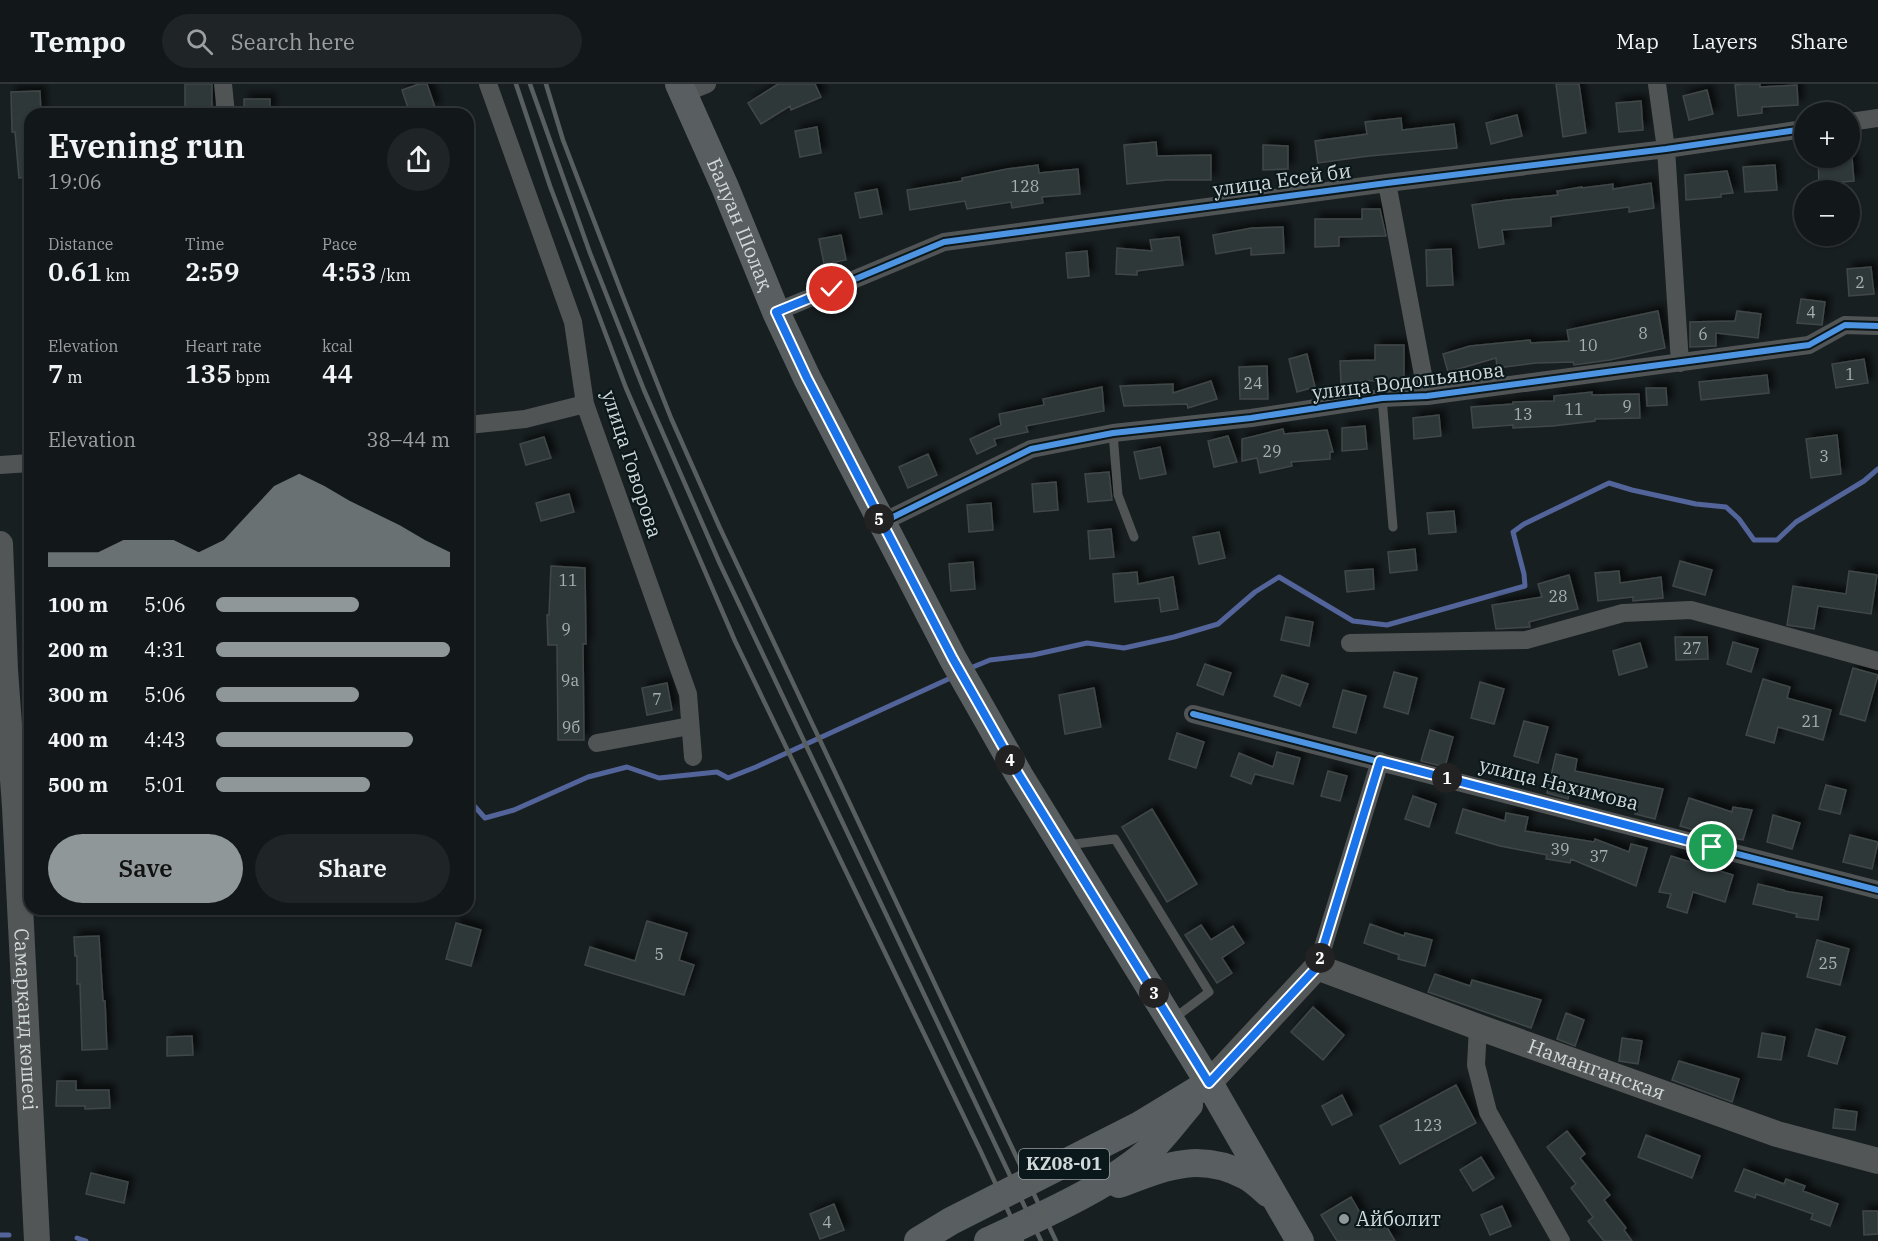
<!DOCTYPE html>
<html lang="en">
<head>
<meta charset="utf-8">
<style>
	:root { --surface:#121719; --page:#1f2426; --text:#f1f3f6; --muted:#9c9fa2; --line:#313638; --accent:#909799 }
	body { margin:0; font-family:"IBM Plex Serif",serif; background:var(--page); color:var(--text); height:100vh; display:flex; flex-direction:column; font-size:22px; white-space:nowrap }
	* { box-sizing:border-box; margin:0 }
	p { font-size:20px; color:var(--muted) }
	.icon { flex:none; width:33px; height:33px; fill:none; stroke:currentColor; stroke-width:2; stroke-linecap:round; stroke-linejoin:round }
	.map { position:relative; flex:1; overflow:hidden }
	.side { position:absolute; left:24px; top:24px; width:450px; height:807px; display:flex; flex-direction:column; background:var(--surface); border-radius:18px; box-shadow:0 2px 4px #0004,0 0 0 2px var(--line) }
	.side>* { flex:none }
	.controls { position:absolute; left:1794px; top:18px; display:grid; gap:12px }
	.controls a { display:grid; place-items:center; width:66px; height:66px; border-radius:50%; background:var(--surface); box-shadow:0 2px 4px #0004,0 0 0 2px var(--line); font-size:30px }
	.pin { position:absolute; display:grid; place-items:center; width:51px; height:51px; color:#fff; margin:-26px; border:3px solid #fff; border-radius:50%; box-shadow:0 2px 6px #0007 }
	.km { position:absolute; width:30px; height:30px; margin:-15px; border-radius:50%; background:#222; color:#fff; font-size:16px; line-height:30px; text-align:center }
	.round { display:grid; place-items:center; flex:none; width:63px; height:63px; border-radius:32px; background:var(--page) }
	.overview { display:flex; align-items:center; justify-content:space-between; height:102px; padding:0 24px }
	h1 { font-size:33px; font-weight:600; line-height:45px }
	.stats { display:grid; grid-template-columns:repeat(3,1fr); gap:9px; height:102px; padding:6px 24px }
	.stats div { display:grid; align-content:center }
	.stats b { font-size:26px; font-weight:600 }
	.stats small { font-size:16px; font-weight:400 }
	.stats p { font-size:16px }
	.chart { height:168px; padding:12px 24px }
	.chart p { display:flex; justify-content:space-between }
	.chart svg { width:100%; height:108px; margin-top:6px; fill:var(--accent); opacity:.7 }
	.button { display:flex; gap:12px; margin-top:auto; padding:12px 24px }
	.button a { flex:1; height:69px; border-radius:36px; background:var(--accent); color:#111; font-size:24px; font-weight:600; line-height:69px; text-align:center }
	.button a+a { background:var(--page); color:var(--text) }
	ul { padding:0 24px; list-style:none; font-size:20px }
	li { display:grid; grid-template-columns:96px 72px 1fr; align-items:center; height:45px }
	li i { height:15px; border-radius:8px; background:var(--accent) }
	header { display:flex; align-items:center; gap:36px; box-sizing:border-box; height:84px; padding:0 30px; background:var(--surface); border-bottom:2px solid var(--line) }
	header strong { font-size:28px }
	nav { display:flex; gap:33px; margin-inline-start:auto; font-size:21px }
	.search { width:420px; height:54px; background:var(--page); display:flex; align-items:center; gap:15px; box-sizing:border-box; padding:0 21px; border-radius:33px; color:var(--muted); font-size:22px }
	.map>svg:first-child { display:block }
</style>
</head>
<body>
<header>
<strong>Tempo</strong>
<div class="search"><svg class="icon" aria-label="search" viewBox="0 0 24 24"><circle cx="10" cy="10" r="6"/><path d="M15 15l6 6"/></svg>Search here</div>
<nav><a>Map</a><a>Layers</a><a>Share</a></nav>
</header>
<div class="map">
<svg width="1878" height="1157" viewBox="0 0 1878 1157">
	<defs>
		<filter id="shadow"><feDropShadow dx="5.5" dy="-5.5" stdDeviation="3" flood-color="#0009"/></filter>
	</defs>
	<rect width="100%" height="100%" fill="#181f21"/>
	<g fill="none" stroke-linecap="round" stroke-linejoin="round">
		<!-- stream -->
		<path stroke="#526499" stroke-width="5" d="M968 585 990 576 1033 571 1087 559 1124 564 1174 553 1218 540 1255 508 1279 493 1353 537 1387 541 1525 502 1524 490 1513 448 1524 440 1609 399 1632 406 1696 420 1726 423 1739 435 1754 456H1777L1796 438 1864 397 1878 385
			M468 715 485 734 514 726 588 693 627 683 659 694 717 688 728 694 756 683 955 592
			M0 1151H9
			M77 1154 86 1157"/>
	</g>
	<!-- building -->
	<path fill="#2f3838" stroke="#414748" stroke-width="1.5" filter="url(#shadow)" d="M185 0H212V25H185Z
		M419 0H427L435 23 416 30H410L402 6Z
		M778 0H815L821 13 791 26 790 22 761 40 748 19Z
		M1556 0H1579L1586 49 1563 53Z
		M1743 0H1760V3L1797 1 1798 21 1762 23V29L1738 32 1735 1Z
		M1707 6 1713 30 1689 36 1683 12Z
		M40 7 41 30H30V93L19 94 15 48H12L11 8Z
		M244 15H270V30H244Z
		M1641 17 1643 46 1619 48 1616 19Z
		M1517 31 1522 52 1491 60 1486 39Z
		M1401 34 1402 46 1454 40 1457 64 1369 72 1318 79 1315 57 1367 50 1365 38Z
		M817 43 821 69 800 73 795 47Z
		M1156 58 1157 72 1211 71V96H1167L1127 100 1124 61Z
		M1263 61 1288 62V85L1263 86Z
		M1850 74H1852L1854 97 1819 100 1818 75Z
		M1038 81 1039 89 1078 85 1080 110 1042 113 1043 119 1012 124 1011 118 967 125 965 117 910 126 907 106 962 97V94L1007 85Z
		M1775 81 1777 106 1745 108 1743 83Z
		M1727 87 1733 109 1721 110V113L1686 116 1685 91Z
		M1651 99 1654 124 1629 128V123L1551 133V142L1502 146 1504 160 1479 164 1472 121 1507 116 1558 111 1557 107 1582 103V104L1613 100V105Z
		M877 105 882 130 860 134 855 109Z
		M1362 125H1380L1386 152 1339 153V162L1315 163V135H1362Z
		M1283 143 1284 169 1251 171V164L1216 170 1213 151 1252 144Z
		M841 151 846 176 824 180 819 155Z
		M1179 153 1183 181 1137 187V191L1116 190 1117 164 1152 167 1150 156Z
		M1451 165 1453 201 1427 202 1426 166Z
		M1087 167 1089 192 1068 194 1066 169Z
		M1871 183 1874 210 1849 212 1847 185Z
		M1801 215 1825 218 1822 241 1797 239Z
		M1658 227 1665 264 1610 276 1574 281 1573 278 1536 279 1497 284 1496 274 1448 288 1443 270 1470 262 1530 256 1531 259 1569 257 1567 246Z
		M1737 227 1761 230 1758 254 1716 249V262L1690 263V238L1735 237Z
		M1375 261H1404V296L1362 297V300H1341L1340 277 1375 276Z
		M1307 270 1315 303 1297 308 1289 275Z
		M1864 275 1868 299 1836 304 1832 280Z
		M1267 282 1268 315H1240L1239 283Z
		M1767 291 1769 309 1701 316 1699 298Z
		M1211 297 1217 315 1188 324 1187 320 1124 322 1120 302 1173 300V309Z
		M1102 303 1104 327 1026 342 1028 348 994 355 996 361 977 370 970 355 1001 341 999 330 1044 321 1043 315Z
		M1646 304H1666L1667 321 1647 322Z
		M1592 308V311L1639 310 1640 334 1595 335V337L1553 342 1513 344V341L1473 344 1471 323 1513 320V318L1554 317V312Z
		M1439 331 1441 352 1414 355 1413 334Z
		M1365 342 1367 365 1342 367V344Z
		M1283 345 1284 350 1327 346 1333 368H1330V375L1291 378 1292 382 1260 389 1257 374 1242 377V355Z
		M1837 351 1841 390 1811 394 1806 355Z
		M1228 352 1237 378 1214 383 1208 357Z
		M544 353 551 374 526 381 520 360Z
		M1160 363 1166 390 1140 395 1134 368Z
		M928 370 937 391 908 404 899 383Z
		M1109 388 1112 416 1088 418 1085 390Z
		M1056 398 1058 426 1034 428 1032 400Z
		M569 410 574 428 541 437 536 419Z
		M991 419 993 446 969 448 967 421Z
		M1454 427 1456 448 1429 450 1427 429Z
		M1111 445 1114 473 1090 475 1088 447Z
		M1219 448 1225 474 1199 480 1193 453Z
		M1415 465 1417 486 1390 489 1388 468Z
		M1680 477 1712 486 1705 511 1673 502Z
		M973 478 975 505 951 507 949 480Z
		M551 482 585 484 586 560H583L584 656H558L557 561H548L547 531H549Z
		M1373 485 1374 505 1347 508 1345 487Z
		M1619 487 1620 499 1661 493 1663 514 1633 517V513L1598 517 1595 489Z
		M1849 487 1877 491 1871 530 1818 522 1814 545 1787 541 1793 502 1846 510Z
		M1137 488 1138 500 1173 493 1178 525 1161 528 1159 514 1115 518 1113 490Z
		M1569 491 1578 525 1529 538 1530 543 1496 545 1492 521 1542 513 1538 500Z
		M1286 533 1313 538 1309 562 1281 556Z
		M1675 553H1707L1708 575 1676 576Z
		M1733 558 1758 565 1751 588 1727 580Z
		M1640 559 1647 583 1619 591 1613 567Z
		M1205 580 1231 589 1223 611 1197 601Z
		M1853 584 1878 591 1865 637 1840 630Z
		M1394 588 1417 594 1408 630 1384 623Z
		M1282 591 1308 600 1300 622 1274 612Z
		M1763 595 1790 603 1787 614 1831 626 1823 656 1778 643 1774 659 1746 651Z
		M1480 598 1504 605 1494 640 1471 634Z
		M667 599 672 626 647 631 642 604Z
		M1094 604 1101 643 1065 650 1059 611Z
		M1343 606 1366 612 1356 649 1333 643Z
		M1524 637 1548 643 1538 679 1514 672Z
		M1430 646 1453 653 1445 683 1421 677Z
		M1177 649 1204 658 1196 684 1169 675Z
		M1277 668 1300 674 1293 700 1255 690 1251 700 1231 692 1239 669 1273 683Z
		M1556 670 1577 675 1575 687 1663 705 1655 735 1635 730 1636 725 1569 711 1568 715 1547 709Z
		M1328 687 1347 692 1340 717 1321 712Z
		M1826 701 1846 706 1840 730 1819 725Z
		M1413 712 1436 720 1429 743 1405 735Z
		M1689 714 1732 728 1733 723 1752 726 1743 756 1707 750 1680 742Z
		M1152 725 1197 800 1167 818 1122 743Z
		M1463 725 1505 737 1506 729 1528 733 1525 747 1594 758 1595 755 1629 768 1631 760 1647 764 1636 802 1571 775 1570 779 1546 775 1547 771 1500 762 1456 749Z
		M1773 731 1800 739 1792 765 1767 758Z
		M1850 751 1878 758 1872 785 1843 778Z
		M1671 772 1733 791 1725 818 1693 808 1687 829 1667 823 1671 810 1659 808Z
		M1758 800 1784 806V807L1822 813 1818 836 1796 833 1797 830 1753 820Z
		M647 837 687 849 679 876 694 881 684 911 585 881 590 863 635 877Z
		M456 839 481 846 471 882 446 875Z
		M1370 840 1404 852 1405 849 1432 856 1425 882 1398 875 1399 871 1364 859Z
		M1201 841 1211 856 1233 842 1244 859 1222 874 1232 889 1217 899 1185 851Z
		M99 852 103 917H105L107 965 82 966 80 900H77V872H75L74 853Z
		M1817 856 1849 865 1840 901 1807 893Z
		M1435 890 1470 902 1472 896 1541 916 1531 944 1428 908Z
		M1313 923 1344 951 1323 976 1291 948Z
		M1566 929 1584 936 1575 962 1557 955Z
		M1816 945 1845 953 1837 980 1808 972Z
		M1762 949 1785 953 1781 976 1758 973Z
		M192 952 193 971 167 972V953Z
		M1622 954 1642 957 1638 980 1619 977Z
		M1679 977 1739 995 1732 1018 1672 996Z
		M57 997H76V1006H109L110 1024 85 1025V1022H56Z
		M1456 1001 1476 1039 1400 1080 1380 1042Z
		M1342 1011 1352 1031 1332 1041 1322 1022Z
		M1835 1025 1857 1028 1855 1046 1833 1044Z
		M1567 1047 1585 1070 1580 1074 1610 1111 1604 1116 1626 1144 1624 1146 1632 1157H1604L1588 1137 1593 1133 1571 1104 1576 1100 1547 1063Z
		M1646 1051 1700 1072 1692 1094 1638 1073Z
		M1481 1073 1494 1094 1473 1107 1460 1086Z
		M1744 1085 1784 1100 1786 1095 1805 1102 1803 1107 1838 1120 1830 1142 1811 1135 1813 1130 1756 1110 1755 1114 1735 1107Z
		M91 1089 128 1098 124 1119 86 1110Z
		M1351 1113 1370 1146 1384 1138 1395 1157H1337L1321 1131Z
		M834 1120 844 1146 820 1155 810 1130Z
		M1502 1122 1511 1142 1490 1151 1481 1131Z
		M1863 1127H1878V1150L1864 1151Z"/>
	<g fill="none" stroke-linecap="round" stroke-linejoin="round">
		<!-- lane -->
		<path stroke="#515455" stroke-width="9" d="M1382 314 1393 443
			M1113 349 1118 411 1134 453
			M1067 761 1115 755 1209 908 1173 935"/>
		<!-- street -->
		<path stroke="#515455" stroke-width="18" d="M223 0 226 30
			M488 0 573 238 585 320 688 610 693 673
			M1657 0 1666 65 1680 279
			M683 10 707 0
			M1850 38 1878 34
			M1387 99 1427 312
			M776 228 944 158 1387 99 1666 65 1804 45
			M468 341 525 335 585 320
			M0 381 30 379
			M881 439 1031 365 1113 349 1251 334 1382 314 1427 312 1809 261 1845 241 1878 242
			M1350 559 1526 556 1623 529 1691 526 1878 577
			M1193 630 1878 806
			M597 659 690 642
			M1317 883 1380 677
			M1478 943 1476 981 1488 1028 1561 1157"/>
		<!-- secondary -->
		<g stroke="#535657" stroke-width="26">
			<path id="s1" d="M0 460 5 586 15 723 37 1157"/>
			<path id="s2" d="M1209 999 1317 883 1478 943 1777 1050 1878 1077"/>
		</g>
		<!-- primary -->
		<g stroke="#595e60" stroke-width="28">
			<path id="s3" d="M679 0 725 103 776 228 807 294 953 575 1019 691 1209 999 1300 1157"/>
			<path d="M1119 1100C1164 1083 1199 1067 1246 1092 1254 1096 1261 1103 1268 1109"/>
			<path d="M918 1157 951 1137 1140 1041 1209 999"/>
			<path d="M988 1157C1041 1132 1110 1103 1153 1063 1166 1050 1177 1035 1189 1021"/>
		</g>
		<!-- rail -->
		<path stroke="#595e5f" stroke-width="4.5" d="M516 0 550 102 626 304 735 557 981 1068 1022 1157
			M530 0 590 169 644 306 720 480 1041 1157
			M546 0 563 56 622 210 671 334 719 442 1056 1157"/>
		<defs>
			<path id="cycleway" d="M776 228 944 158 1387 99 1666 65 1804 45
				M881 439 1031 365 1113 349 1251 334 1382 314 1427 312 1809 261 1845 241 1878 242
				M1193 630 1878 806"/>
		</defs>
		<!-- cycleway casing -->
		<use href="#cycleway" stroke="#0b181b" stroke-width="10"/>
		<!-- cycleway -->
		<use href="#cycleway" stroke="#4d94e3" stroke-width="6"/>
	</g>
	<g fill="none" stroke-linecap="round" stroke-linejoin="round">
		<defs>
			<path id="route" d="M832 205 776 228 807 294 953 575 1019 691 1209 999 1317 883 1380 677 1712 763"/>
		</defs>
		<!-- route casing -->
		<use href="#route" stroke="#fff" stroke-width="12"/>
		<!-- route -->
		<use href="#route" stroke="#1a73e8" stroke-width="8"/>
	</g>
	<!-- markers -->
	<circle fill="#909799" stroke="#0b181b" stroke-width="2" cx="1344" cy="1135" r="6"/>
	<g text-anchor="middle" stroke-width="4.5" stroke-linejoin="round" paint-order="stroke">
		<!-- number labels -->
		<g font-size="16" fill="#a8b0b2">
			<text x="1025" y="108">128</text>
			<text x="1860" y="204">2</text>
			<text x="1811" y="234">4</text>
			<text x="1643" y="255">8</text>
			<text x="1703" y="256">6</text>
			<text x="1588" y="267">10</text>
			<text x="1850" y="296">1</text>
			<text x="1253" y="305">24</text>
			<text x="1627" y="328">9</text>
			<text x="1574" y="331">11</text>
			<text x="1523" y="336">13</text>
			<text x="1272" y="373">29</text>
			<text x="1824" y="378">3</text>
			<text x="568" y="502">11</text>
			<text x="1558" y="518">28</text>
			<text x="566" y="551">9</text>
			<text x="1692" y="570">27</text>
			<text x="570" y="602">9а</text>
			<text x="657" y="621">7</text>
			<text x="1811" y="643">21</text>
			<text x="571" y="649">9б</text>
			<text x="1560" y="771">39</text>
			<text x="1599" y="778">37</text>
			<text x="659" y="876">5</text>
			<text x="1828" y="885">25</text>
			<text x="1428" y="1047">123</text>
			<text x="827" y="1144">4</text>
		</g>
		<!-- shield labels -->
		<rect fill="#0b181b" stroke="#959ea1" stroke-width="1.5" x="1019" y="1065" width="90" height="30" rx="4.5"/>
		<g font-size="18" font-weight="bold" fill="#d0d8da">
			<text x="1064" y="1086">KZ08-01</text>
		</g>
		<!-- street labels -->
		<g font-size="20" fill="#d0d8da" stroke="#0b181b">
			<text transform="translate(1282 96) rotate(-8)" y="7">улица Есей би</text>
			<text dy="7" stroke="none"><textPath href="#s3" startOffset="153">Балуан Шолақ</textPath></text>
			<text transform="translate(1408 297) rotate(-7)" y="7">улица Водопьянова</text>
			<text transform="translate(632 380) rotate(72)" y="7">улица Говорова</text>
			<text transform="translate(1559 700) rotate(14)" y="7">улица Нахимова</text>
			<text dy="7" stroke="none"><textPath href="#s1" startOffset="476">Самарқанд көшесі</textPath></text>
			<text dy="7" stroke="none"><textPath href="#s2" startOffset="456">Наманганская</textPath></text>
		</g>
		<!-- poi labels -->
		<g font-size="20" fill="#d0d8da" stroke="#0b181b" text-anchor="start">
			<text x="1356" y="1142">Айболит</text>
		</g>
	</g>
</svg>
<div class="controls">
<a>+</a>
<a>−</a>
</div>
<div class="pin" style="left:1712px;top:763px;background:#1e9e55"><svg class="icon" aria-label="arrive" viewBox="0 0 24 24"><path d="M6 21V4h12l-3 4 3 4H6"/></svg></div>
<div class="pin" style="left:832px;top:205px;background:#d93025"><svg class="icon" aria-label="check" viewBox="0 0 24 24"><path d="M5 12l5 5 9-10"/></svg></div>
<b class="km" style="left:1447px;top:694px">1</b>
<b class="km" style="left:1320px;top:874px">2</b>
<b class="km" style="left:1154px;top:909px">3</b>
<b class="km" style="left:1010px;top:676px">4</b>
<b class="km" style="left:879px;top:435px">5</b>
<section class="side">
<div class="overview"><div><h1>Evening run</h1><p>19:06</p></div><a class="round"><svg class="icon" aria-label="share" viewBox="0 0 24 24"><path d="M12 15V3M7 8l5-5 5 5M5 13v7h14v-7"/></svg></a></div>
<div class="stats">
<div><p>Distance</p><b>0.61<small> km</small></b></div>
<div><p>Time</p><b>2:59</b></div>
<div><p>Pace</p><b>4:53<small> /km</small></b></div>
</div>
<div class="stats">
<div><p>Elevation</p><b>7<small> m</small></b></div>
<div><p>Heart rate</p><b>135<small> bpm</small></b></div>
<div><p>kcal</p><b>44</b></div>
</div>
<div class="chart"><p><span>Elevation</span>38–44 m</p>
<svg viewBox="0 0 160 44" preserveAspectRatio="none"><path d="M0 44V38L10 38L20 38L30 33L40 33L50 33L60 38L70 33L80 22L90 11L100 6L110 11L120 17L130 22L140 27L150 33L160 38V44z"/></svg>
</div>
<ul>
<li><b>100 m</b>5:06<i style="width:61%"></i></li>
<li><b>200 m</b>4:31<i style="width:100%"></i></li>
<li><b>300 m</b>5:06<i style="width:61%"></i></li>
<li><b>400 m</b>4:43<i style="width:84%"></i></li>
<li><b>500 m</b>5:01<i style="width:66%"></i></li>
</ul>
<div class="button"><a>Save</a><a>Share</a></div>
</section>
</div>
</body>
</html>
